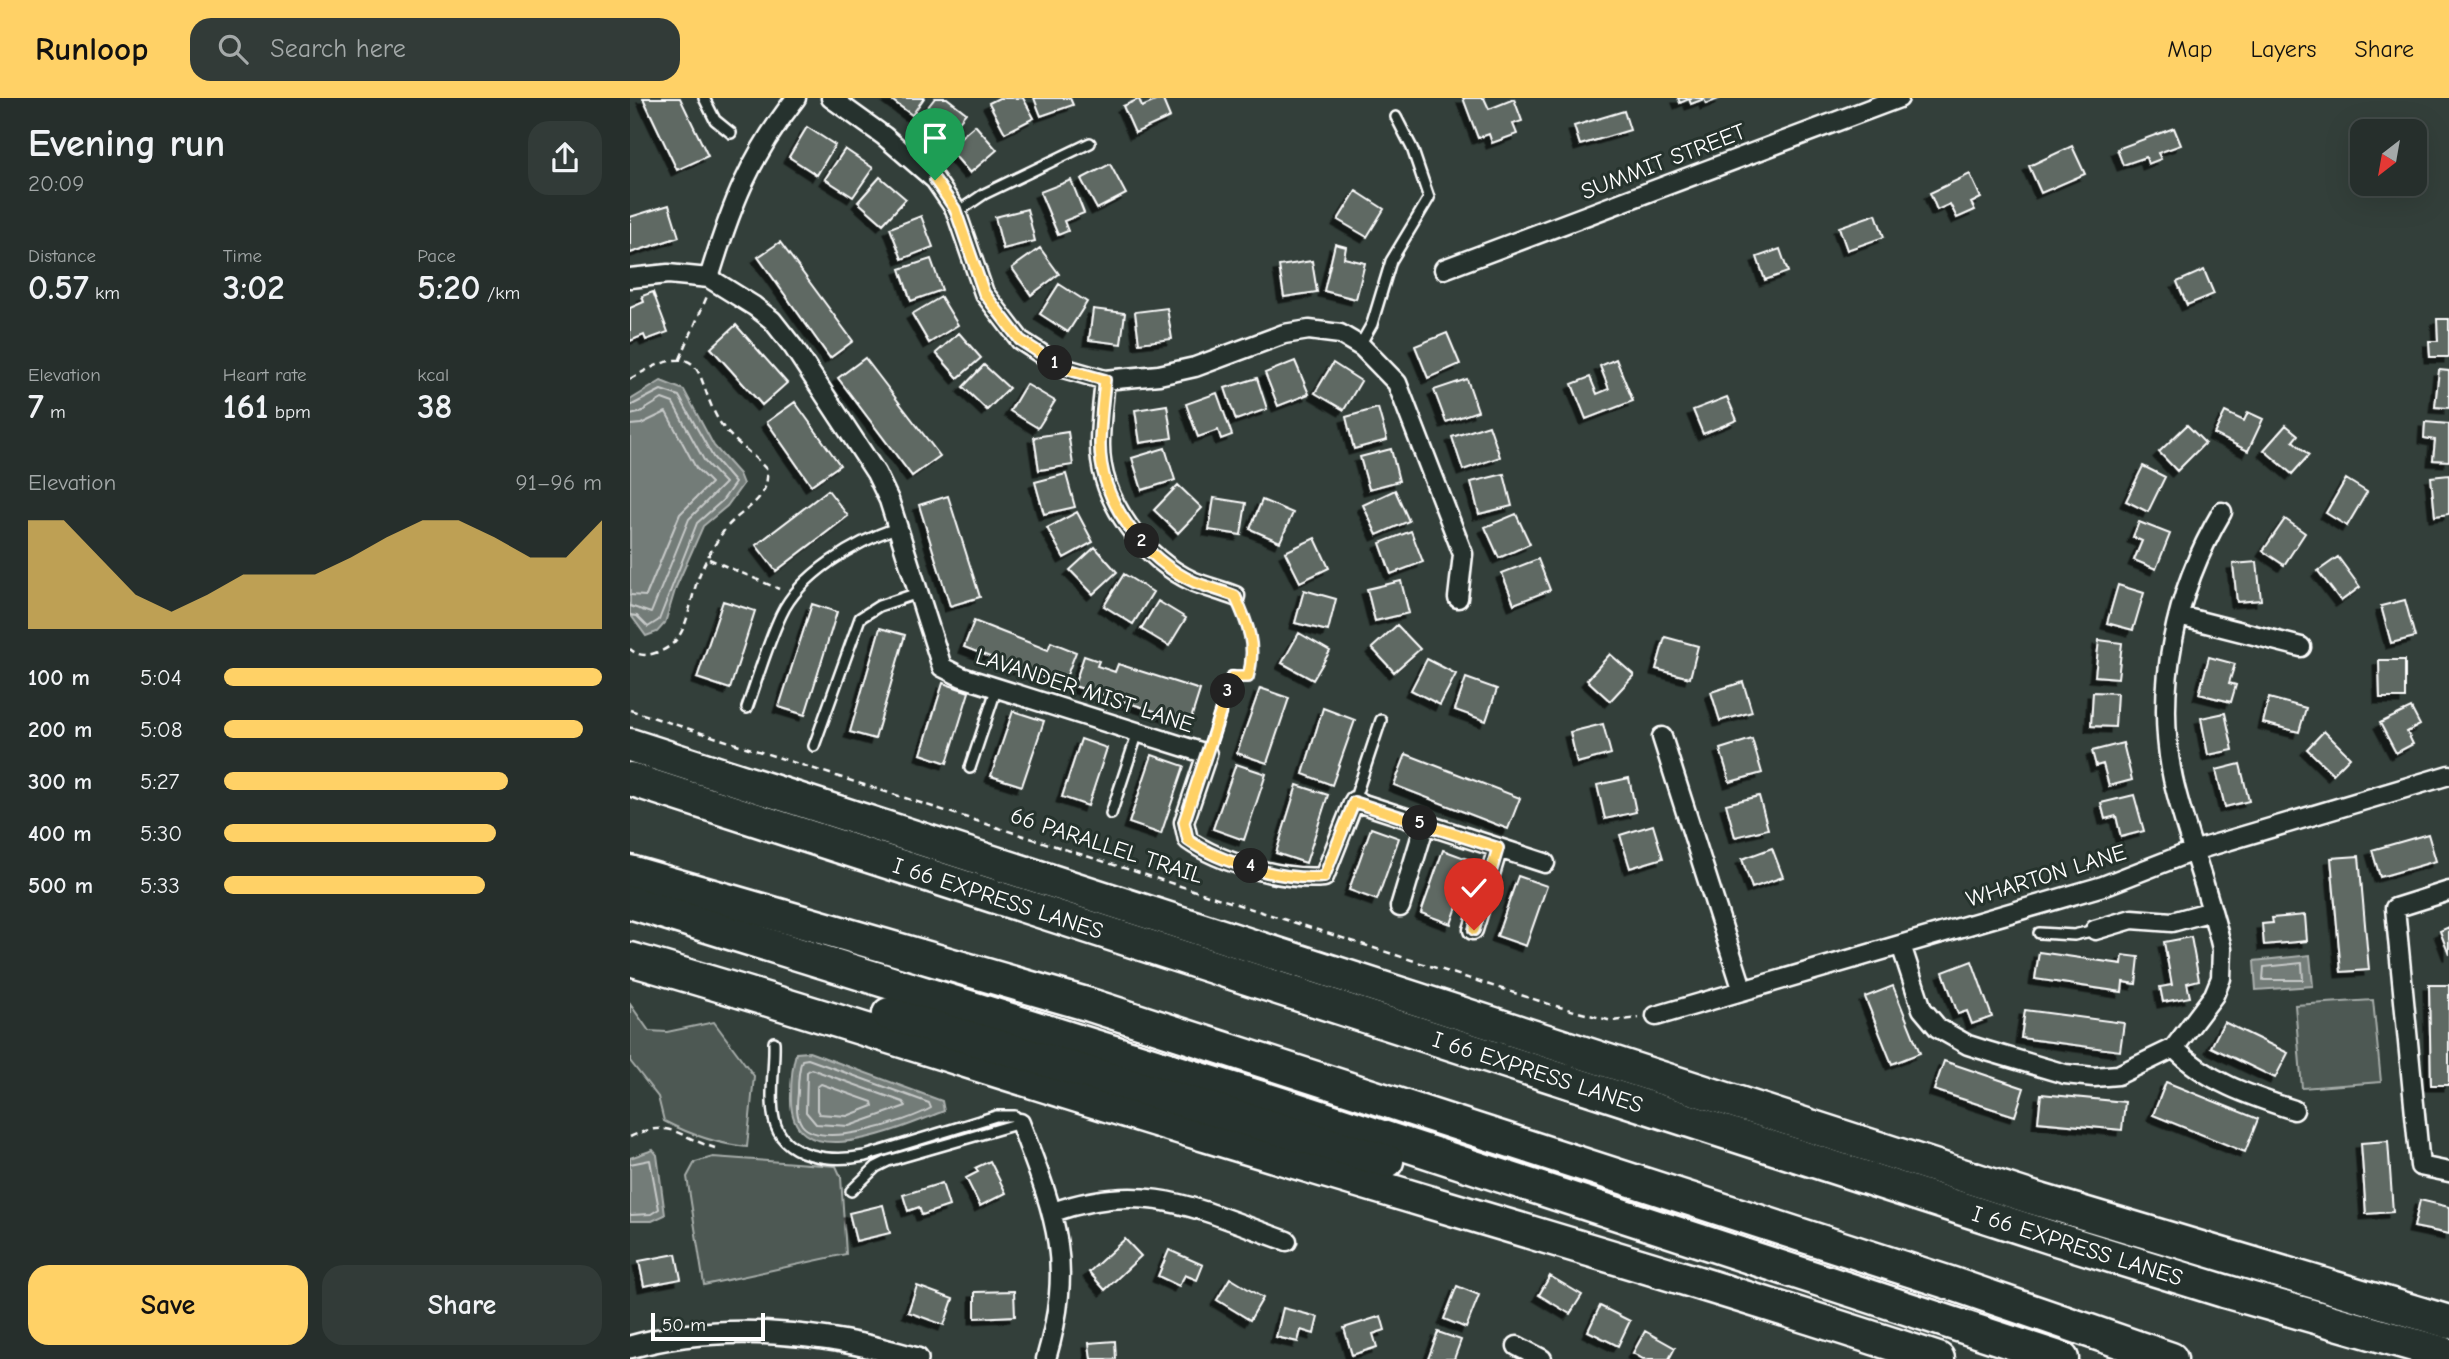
<!DOCTYPE html>
<html lang="en">
<head>
<meta charset="utf-8">
<style>
	:root { --surface:#262f2c; --page:#323b38; --text:#f1f3f6; --muted:#a4a9a9; --line:#424a48; --accent:#ffd166 }
	body { margin:0; font-family:"Comic Neue",sans-serif; background:var(--page); color:var(--text); height:100vh; display:flex; flex-direction:column; font-size:26px; white-space:nowrap }
	* { box-sizing:border-box; margin:0 }
	p { font-size:23px; color:var(--muted) }
	.icon { flex:none; width:38px; height:38px; fill:none; stroke:currentColor; stroke-width:2; stroke-linecap:round; stroke-linejoin:round }
	.map { position:relative; flex:1; overflow:hidden }
	.details { display:flex; flex-direction:column; background:var(--surface); width:630px }
	.details>* { flex:none }
	.needle { width:46px; rotate:211deg }
	.tools { position:absolute; left:1720px; top:21px; display:grid; gap:14px }
	.tools a { display:grid; place-items:center; width:77px; height:77px; border-radius:14px; background:var(--surface); box-shadow:0 7px 28px #0002,0 0 0 2px var(--line); font-size:35px }
	.scale { position:absolute; left:21px; bottom:18px; width:114px; box-sizing:border-box; padding-left:7px; border:4px solid #fff; border-top:0; font-size:19px; line-height:24px; white-space:nowrap; color:#fff; -webkit-text-stroke:5px #26332d; paint-order:stroke }
	.pin { position:absolute; display:grid; place-items:center; width:60px; height:60px; color:#fff; margin:-72px -30px; border-radius:50% 50% 50% 0; rotate:-45deg; box-shadow:0 0 7px #0007 }
	.pin .icon { rotate:45deg }
	.km { position:absolute; width:35px; height:35px; margin:-18px; border-radius:50%; background:#222; color:#fff; font-size:19px; line-height:35px; text-align:center }
	.round { display:grid; place-items:center; flex:none; width:74px; height:74px; border-radius:21px; background:var(--page) }
	.summary { display:flex; align-items:center; justify-content:space-between; height:119px; padding:0 28px }
	h1 { font-size:38px; font-weight:800; line-height:52px }
	.figures { display:grid; grid-template-columns:repeat(3,1fr); gap:10px; height:119px; padding:7px 28px }
	.figures div { display:grid; align-content:center }
	.figures b { font-size:35px; font-weight:800 }
	.figures small { font-size:19px; font-weight:400 }
	.figures p { font-size:19px }
	.chart { height:196px; padding:14px 28px }
	.chart p { display:flex; justify-content:space-between }
	.chart svg { width:100%; height:126px; margin-top:7px; fill:var(--accent); opacity:.7 }
	.action { display:flex; gap:14px; margin-top:auto; padding:14px 28px }
	.action a { flex:1; height:80px; border-radius:21px; background:var(--accent); color:#111; font-size:28px; font-weight:800; line-height:80px; text-align:center }
	.action a+a { background:var(--page); color:var(--text) }
	ul { padding:0 28px; list-style:none; font-size:23px }
	li { display:grid; grid-template-columns:112px 84px 1fr; align-items:center; height:52px }
	li i { height:18px; border-radius:9px; background:var(--accent) }
	header { display:flex; align-items:center; gap:42px; box-sizing:border-box; height:98px; padding:0 35px; background:var(--accent); color:#111 }
	header strong { font-size:33px }
	nav { display:flex; gap:38px; margin-inline-start:auto; font-size:24px }
	.search { width:490px; height:63px; background:var(--page); display:flex; align-items:center; gap:18px; box-sizing:border-box; padding:0 24px; border-radius:21px; color:var(--muted); font-size:26px }
	main { display:flex; flex:1; min-height:0 }
	.map>svg:first-child { display:block }
</style>
</head>
<body>
<header>
<strong>Runloop</strong>
<div class="search"><svg class="icon" aria-label="search" viewBox="0 0 24 24"><circle cx="10" cy="10" r="6"/><path d="M15 15l6 6"/></svg>Search here</div>
<nav><a>Map</a><a>Layers</a><a>Share</a></nav>
</header>
<main>
<section class="details">
<div class="summary"><div><h1>Evening run</h1><p>20:09</p></div><a class="round"><svg class="icon" aria-label="share" viewBox="0 0 24 24"><path d="M12 15V3M7 8l5-5 5 5M5 13v7h14v-7"/></svg></a></div>
<div class="figures">
<div><p>Distance</p><b>0.57<small> km</small></b></div>
<div><p>Time</p><b>3:02</b></div>
<div><p>Pace</p><b>5:20<small> /km</small></b></div>
</div>
<div class="figures">
<div><p>Elevation</p><b>7<small> m</small></b></div>
<div><p>Heart rate</p><b>161<small> bpm</small></b></div>
<div><p>kcal</p><b>38</b></div>
</div>
<div class="chart"><p><span>Elevation</span>91–96 m</p>
<svg viewBox="0 0 160 44" preserveAspectRatio="none"><path d="M0 44V6L10 6L20 19L30 32L40 38L50 32L60 25L70 25L80 25L90 19L100 12L110 6L120 6L130 12L140 19L150 19L160 6V44z"/></svg>
</div>
<ul>
<li><b>100 m</b>5:04<i style="width:100%"></i></li>
<li><b>200 m</b>5:08<i style="width:95%"></i></li>
<li><b>300 m</b>5:27<i style="width:75%"></i></li>
<li><b>400 m</b>5:30<i style="width:72%"></i></li>
<li><b>500 m</b>5:33<i style="width:69%"></i></li>
</ul>
<div class="action"><a>Save</a><a>Share</a></div>
</section>
<div class="map">
<svg width="1819" height="1261" viewBox="0 0 1819 1261">
	<defs>
		<filter id="shadow"><feDropShadow dx="-5.5" dy="5.5" stdDeviation="0" flood-color="#0009"/></filter>
	</defs>
	<rect width="100%" height="100%" fill="#333f3a"/>
	<filter id="ink" filterUnits="userSpaceOnUse"><feTurbulence type="fractalNoise" baseFrequency=".0143" numOctaves="2"/><feDisplacementMap in="SourceGraphic" scale="14" xChannelSelector="R" yChannelSelector="G"/><feConvolveMatrix kernelMatrix="1 2 1 2 8 2 1 2 1" color-interpolation-filters="sRGB"/></filter>
	<g filter="url(#ink)">
		<!-- green -->
		<path fill="#4d5853" stroke="#a6aca9" stroke-width="2" d="M1743 902 1751 984 1672 990 1665 907Z
			M0 906 19 933 37 934 84 924 124 978 117 1049C87 1046 61 1037 34 1023L28 999 0 963Z
			M83 1059 206 1068 211 1079 216 1156 74 1187 57 1079 65 1064Z"/>
		<!-- water -->
		<path fill="#737b78" stroke="#abb0ae" stroke-width="2" d="M31 283 54 292 84 348 109 376 113 386 97 408 73 428 46 489 35 525 27 534 16 538 0 516V302Z
			M1680 857 1683 888 1626 892 1624 863Z
			M179 954 312 1003 314 1013C270 1030 158 1081 161 998 161 982 162 969 166 955Z
			M23 1052 27 1057 35 1117 22 1123H0V1060Z"/>
		<g fill="none" stroke-linecap="round" stroke-linejoin="round">
			<!-- shore -->
			<path stroke="#c7cac9" stroke-width="2" d="M0 308 31 292 49 298 83 359 105 385 92 403 67 425 29 522 18 529 7 518 0 517
				M0 317 9 315 32 301 43 305 75 364 95 385 59 421 21 515 0 508
				M0 327 11 326 36 314 66 370 81 385 50 416 16 498 0 497
				M1672 865 1673 882H1633L1634 869Z
				M178 961 299 1005 301 1010C279 1023 191 1052 172 1027 165 1017 167 1005 168 995 168 984 168 973 172 962Z
				M181 971 273 1004 276 1008 219 1028 186 1026 176 1014 177 974Z
				M191 986 242 1004 243 1008 217 1018 189 1016 187 1012V989Z
				M0 1066 20 1062 29 1111 21 1116 0 1117"/>
		</g>
		<!-- building -->
		<path fill="#5f6964" stroke="#fff" stroke-width="2" filter="url(#shadow)" d="M13 0H50L78 58 47 72Z
			M259 0H294L282 17Z
			M305 0H317L336 15 313 43 287 23Z
			M369 0H393L404 20 375 35 359 5Z
			M404 0H440L443 7 411 18Z
			M532 0 540 19 505 35 493 8 509 1 512 9Z
			M833 0H854L859 11 884 1 892 23 883 26 887 36 862 45 859 36 848 40Z
			M1048 0H1091L1076 6 1074 1 1061 6 1059 1 1050 5Z
			M994 13 1000 32 950 47 944 28Z
			M345 27 367 52 340 75 318 50Z
			M177 29 205 47 187 77 159 59Z
			M1544 30 1551 47 1528 55 1531 61 1518 66 1516 59 1493 67 1487 51Z
			M1442 48 1455 76 1411 95 1399 68Z
			M215 51 243 70 223 99 195 81Z
			M480 66 496 96 467 111 451 81Z
			M1340 76 1351 100 1341 105 1345 112 1327 120 1320 106 1307 112 1300 95Z
			M250 79 276 101 253 126 228 104Z
			M441 82 454 115 434 123 438 133 428 137 410 94Z
			M726 93 754 111 737 139 708 122Z
			M39 107 49 139 0 155V119Z
			M397 111 405 143 373 151 365 119Z
			M1246 116 1254 139 1217 152 1209 129Z
			M291 118 303 149 272 161 260 130Z
			M150 144 223 243 200 260 128 159Z
			M705 146 716 149 714 160 735 165 726 201 694 193Z
			M410 150 429 176 401 197 382 170Z
			M1150 151 1158 174 1135 182 1127 159Z
			M301 161 312 192 281 203 270 171Z
			M682 163 687 194 654 199 649 168Z
			M1574 172 1584 196 1557 207 1547 184Z
			M429 186 457 204 438 234 410 216Z
			M23 194 38 234 16 242 14 237 0 243V210L14 204 12 198Z
			M311 199 328 227 299 245 282 216Z
			M537 210 542 241 509 245 505 214Z
			M463 211 495 215 491 246 459 242Z
			M1807 221H1819V259H1800L1799 243H1808Z
			M106 227 157 285 132 307 81 250Z
			M329 235 351 260 328 280 306 255Z
			M817 235 830 266 798 280 785 248Z
			M235 260 310 358 282 378 208 280Z
			M986 261 1003 303 956 321 942 286 960 279 967 296 979 291 970 268Z
			M665 263 679 296 648 308 635 275Z
			M703 265 731 283 714 312 685 295Z
			M354 267 379 290 357 312 333 289Z
			M1809 272 1819 273V310L1805 309Z
			M627 280 637 311 606 322 595 290Z
			M837 281 848 313 816 324 804 292Z
			M396 286 425 303 408 330 380 313Z
			M587 295 602 337 591 341 588 332 568 339 556 306Z
			M1097 299 1107 322 1073 336 1063 312Z
			M165 304 210 367 181 387 137 324Z
			M537 307 542 340 510 345 505 312Z
			M748 310 757 342 724 351 716 319Z
			M1595 314 1614 323 1618 314 1633 321 1618 353 1584 336Z
			M1795 324 1819 326V363L1803 362 1805 342 1794 340Z
			M859 327 870 359 833 372 822 339Z
			M1557 327 1575 345 1547 373 1529 354Z
			M1656 327 1668 337 1663 343 1679 357 1662 376 1634 352Z
			M438 334 443 367 409 372 404 339Z
			M535 350 545 382 512 392 502 360Z
			M761 351 769 383 739 391 730 359Z
			M1513 368 1535 379 1518 414 1496 403Z
			M436 376 445 409 414 416 405 384Z
			M874 376 882 408 849 416 841 384Z
			M1819 377V416L1805 418 1801 379Z
			M1716 381 1737 394 1717 428 1696 415Z
			M548 387 572 410 548 435 524 412Z
			M198 392 218 418 146 473 126 447Z
			M765 392 779 423 747 437 733 407Z
			M318 398 350 499 320 508 289 407Z
			M584 400 616 405 611 437 579 432Z
			M632 402 663 415 650 444 620 431Z
			M447 414 463 444 434 460 417 430Z
			M886 416 900 446 869 460 855 429Z
			M1655 421 1675 435 1654 467 1633 453Z
			M1509 424 1540 436 1526 471 1504 462 1512 443 1503 439Z
			M781 433 793 464 761 476 750 445Z
			M685 440 699 470 670 484 655 454Z
			M465 449 487 474 463 496 440 472Z
			M1708 459 1730 489 1711 503 1688 473Z
			M908 461 920 492 884 506 872 475Z
			M1627 464 1631 502 1607 504 1603 466Z
			M494 476 523 494 503 526 474 508Z
			M771 483 779 515 745 523 737 491Z
			M1488 487 1514 495 1503 532 1477 525Z
			M674 492 706 501 698 533 665 525Z
			M1775 502 1785 539 1761 545 1751 508Z
			M93 503 125 513 100 591 67 580Z
			M528 503 556 520 539 548 511 531Z
			M182 506 207 514 175 617 149 609Z
			M344 523 418 552 421 544 446 554 433 587 334 549Z
			M767 527 790 551 764 574 742 550Z
			M250 530 275 537 245 641 220 634Z
			M669 535 700 553 683 582 652 565Z
			M1035 539 1068 548 1060 580 1026 571Z
			M1469 542 1492 545 1488 580 1465 578Z
			M980 556 1004 577 980 603 957 582Z
			M454 558 469 563 467 568 485 574 488 566 570 592 560 624 444 588Z
			M1579 559 1605 566 1599 585 1606 587 1601 604 1569 596Z
			M797 561 826 576 810 607 781 592Z
			M1749 562H1775V600H1750Z
			M836 580 867 591 856 623 825 612Z
			M1113 584 1122 614 1090 623 1081 594Z
			M313 585 339 594 317 665 291 656Z
			M630 590 659 600 637 665 607 655Z
			M1463 594 1487 595 1485 629 1461 628Z
			M1639 600 1676 610 1669 634 1633 625Z
			M693 610 725 622 702 687 673 676Z
			M1781 610 1790 627 1777 634 1783 646 1766 655 1750 625Z
			M383 613 414 623 392 688 361 678Z
			M1595 615 1603 652 1578 657 1571 620Z
			M973 626 981 656 947 665 940 634Z
			M1694 633 1720 659 1703 676 1677 651Z
			M451 641 477 650 458 708 432 699Z
			M1122 641 1132 675 1100 684 1090 651Z
			M1493 645 1502 682 1479 688 1473 666 1466 668 1462 653Z
			M776 656 890 700 878 731 764 687Z
			M522 657 554 668 531 736 499 725Z
			M606 666 636 676 614 742 583 731Z
			M1610 666 1619 703 1595 709 1586 672Z
			M999 680 1006 714 975 721 967 687Z
			M667 687 698 697 676 765 646 755Z
			M1504 697 1514 733 1491 739 1486 718 1475 721 1471 705Z
			M1129 698 1138 731 1105 739 1096 706Z
			M1023 727 1033 760 1000 770 990 737Z
			M741 730 769 740 747 802 719 792Z
			M1798 736 1806 763 1750 779 1742 752Z
			M1142 750 1153 779 1122 790 1112 761Z
			M813 752 843 763 821 826 791 815Z
			M1729 758 1739 872 1711 874 1701 760Z
			M888 778 917 788 896 848 867 838Z
			M1675 817 1677 843 1634 847 1632 826 1643 825 1642 820Z
			M1819 829V857L1810 833Z
			M1561 839 1569 882 1557 885 1560 899 1533 904 1530 889 1542 887 1534 844Z
			M1409 854 1492 866 1493 857 1509 859 1506 886 1493 884 1492 894 1405 881Z
			M1342 863 1362 919 1342 926 1337 913 1328 916 1313 874Z
			M1799 887H1819V987H1801Z
			M1263 888 1290 955 1262 966 1235 899Z
			M1395 912 1494 925 1490 953 1391 940Z
			M1594 924 1658 955 1645 980 1581 949Z
			M1314 963 1394 990 1385 1018 1304 992Z
			M1536 984 1628 1021 1615 1054 1523 1017Z
			M1411 996 1495 1004 1492 1032 1408 1024Z
			M1758 1043 1763 1114 1736 1116 1731 1045Z
			M360 1063 376 1095 350 1108 336 1080 348 1074 345 1070Z
			M312 1085 319 1108 292 1117 289 1109 278 1113 273 1097Z
			M1790 1102 1819 1109V1136L1784 1129Z
			M253 1107 260 1135 226 1143 219 1115Z
			M495 1141 511 1158 475 1192 459 1174Z
			M539 1152 573 1167 567 1182 555 1177 549 1188 528 1178Z
			M46 1156 51 1181 14 1188 9 1163Z
			M920 1178 952 1197 940 1216 909 1197Z
			M600 1180 633 1200 620 1222 587 1202Z
			M287 1188 323 1201 314 1227 278 1214Z
			M827 1188 849 1197 836 1230 814 1221Z
			M384 1193 385 1218 345 1220V1194Z
			M970 1208 1000 1223 988 1248 958 1233Z
			M653 1210 688 1219 684 1236 671 1232 668 1244 646 1239Z
			M751 1218 755 1232 743 1236 747 1249 722 1257 714 1230Z
			M1015 1233 1045 1250 1039 1261H1013L1003 1255Z
			M808 1234 831 1242 824 1261H798Z
			M485 1243 486 1261H461L459 1245Z"/>
		<g fill="none" stroke-linecap="round" stroke-linejoin="round">
			<defs>
				<path id="service" d="M74 0 85 22 101 35
					M326 115 354 96 460 45
					M730 247 742 226 761 163 799 100 782 50 766 19
					M117 610C128 579 137 547 151 517 170 476 225 444 266 430
					M184 648 230 520 249 508 288 495
					M577 656 602 579
					M340 670 367 589
					M724 703 751 622
					M481 716 508 634
					M1409 835 1444 837 1465 832
					M144 944C145 968 139 997 144 1021 152 1061 203 1064 235 1058L366 1018H385L390 1025
					M221 1093 246 1069 258 1063 390 1025"/>
				<path id="minor" d="M201 0 254 38 305 82 325 111 354 195 390 242 433 270 475 282 529 277 565 269 654 236 679 232 710 236 732 249 767 285 833 456 828 500
					M814 171 1269 0
					M0 180 38 176 79 180 124 208 142 222 164 250 246 375 259 402 312 569 332 579 577 656 554 724 558 742C590 765 655 783 694 779L724 703 915 765
					M79 180C101 108 119 60 166 0
					M475 282C473 303 470 325 470 347 470 403 514 461 564 484 577 489 592 493 605 498
					M1549 518 1671 549
					M1032 639 1112 890
					M1819 793 1765 810 1790 1068 1819 1074
					M770 809 795 726
					M843 832 868 750
					M1465 832 1502 821 1542 824 1582 813
					M1271 847 1292 911 1308 930 1338 947 1357 953 1435 976 1464 979 1488 977 1544 950 1584 897 1591 880 1592 851C1579 793 1556 738 1543 681 1524 590 1545 493 1592 414
					M1026 918 1473 788 1563 753 1819 677
					M1544 950C1577 984 1621 998 1664 1012
					M390 1025C425 1117 445 1162 416 1261
					M423 1114C517 1081 569 1112 657 1143
					M887 1248 912 1261"/>
				<path id="tertiary" d="M0 1249C91 1223 198 1234 287 1261"/>
				<g id="motorway">
					<path d="M0 647 1403 1100 1819 1224"/>
					<path id="s1" d="M0 681 1426 1141 1594 1193 1819 1257"/>
					<path d="M0 774 460 907 1323 1186 1541 1261"/>
					<path d="M0 804 651 1006 1432 1261"/>
					<path d="M0 861C194 916 385 980 578 1038 822 1112 1066 1181 1308 1261"/>
					<path d="M259 916 757 1063"/>
				</g>
			</defs>
			<!-- service casing -->
			<use href="#service" stroke="#fff" stroke-width="14"/>
			<!-- minor casing -->
			<use href="#minor" stroke="#fff" stroke-width="23"/>
			<!-- tertiary casing -->
			<use href="#tertiary" stroke="#fff" stroke-width="26"/>
			<!-- motorway casing -->
			<use href="#motorway" stroke="#fff" stroke-width="37"/>
			<!-- path -->
			<path stroke="#fff" stroke-width="2.5" stroke-dasharray="7 5" stroke-linecap="butt" d="M50 261 78 196
				M0 281C88 230 59 291 98 335 110 348 125 358 137 372 140 405 109 411 93 434 84 447 73 466 68 481 57 510 59 546 25 555 15 558 8 558 0 551
				M79 461 149 491
				M612 579H618C625 555 623 536 613 514
				M0 612 922 907 982 923 1009 920
				M0 1039C41 1020 46 1038 85 1050"/>
			<!-- service -->
			<use href="#service" stroke="#26332d" stroke-width="9"/>
			<!-- minor -->
			<use href="#minor" stroke="#26332d" stroke-width="18"/>
			<!-- tertiary -->
			<use href="#tertiary" stroke="#26332d" stroke-width="21"/>
			<!-- motorway -->
			<use href="#motorway" stroke="#26332d" stroke-width="32"/>
		</g>
	</g>
	<g fill="none" stroke-linecap="round" stroke-linejoin="round" filter="url(#ink)">
		<defs>
			<path id="route" d="M305 82 325 111 354 195 390 242 433 270 475 282C473 303 470 326 470 347 470 403 514 461 564 484 577 489 592 493 605 498 618 526 627 548 618 579H602L554 724 558 742C590 765 655 783 694 779L724 704 868 750 844 832"/>
		</defs>
		<!-- route casing -->
		<use href="#route" stroke="#fff" stroke-width="14"/>
		<!-- route -->
		<use href="#route" stroke="#ffd166" stroke-width="9"/>
	</g>
	<g text-anchor="middle" stroke-width="6" stroke-linejoin="round" paint-order="stroke">
		<!-- street labels -->
		<g font-size="23" fill="#fff" stroke="#26332d">
			<text transform="translate(1033 63) rotate(-21)" y="8">SUMMIT STREET</text>
			<text transform="translate(455 592) rotate(18)" y="8">LAVANDER MIST LANE</text>
			<text transform="translate(477 747) rotate(18)" y="8">66 PARALLEL TRAIL</text>
			<text transform="translate(1416 777) rotate(-17)" y="8">WHARTON LANE</text>
			<text dy="8" stroke="none"><textPath href="#s1" startOffset="387">I 66 EXPRESS LANES</textPath></text>
			<text dy="8" stroke="none"><textPath href="#s1" startOffset="954">I 66 EXPRESS LANES</textPath></text>
			<text dy="8" stroke="none"><textPath href="#s1" startOffset="1521">I 66 EXPRESS LANES</textPath></text>
		</g>
	</g>
</svg>
<div class="tools">
<a><svg class="needle" viewBox="-14 -14 28 28"><path d="M0-13l5 13h-10z" fill="#e53935"/><path d="M0 13l5-13h-10z" fill="#a4a9a9"/></svg></a>
</div>
<div class="scale">50 m</div>
<div class="pin" style="left:305px;top:82px;background:#1e9e55"><svg class="icon" aria-label="arrive" viewBox="0 0 24 24"><path d="M6 21V4h12l-3 4 3 4H6"/></svg></div>
<div class="pin" style="left:844px;top:832px;background:#d93025"><svg class="icon" aria-label="check" viewBox="0 0 24 24"><path d="M5 12l5 5 9-10"/></svg></div>
<b class="km" style="left:425px;top:265px">1</b>
<b class="km" style="left:512px;top:443px">2</b>
<b class="km" style="left:598px;top:593px">3</b>
<b class="km" style="left:621px;top:768px">4</b>
<b class="km" style="left:790px;top:725px">5</b>
</div>
</main>
</body>
</html>
